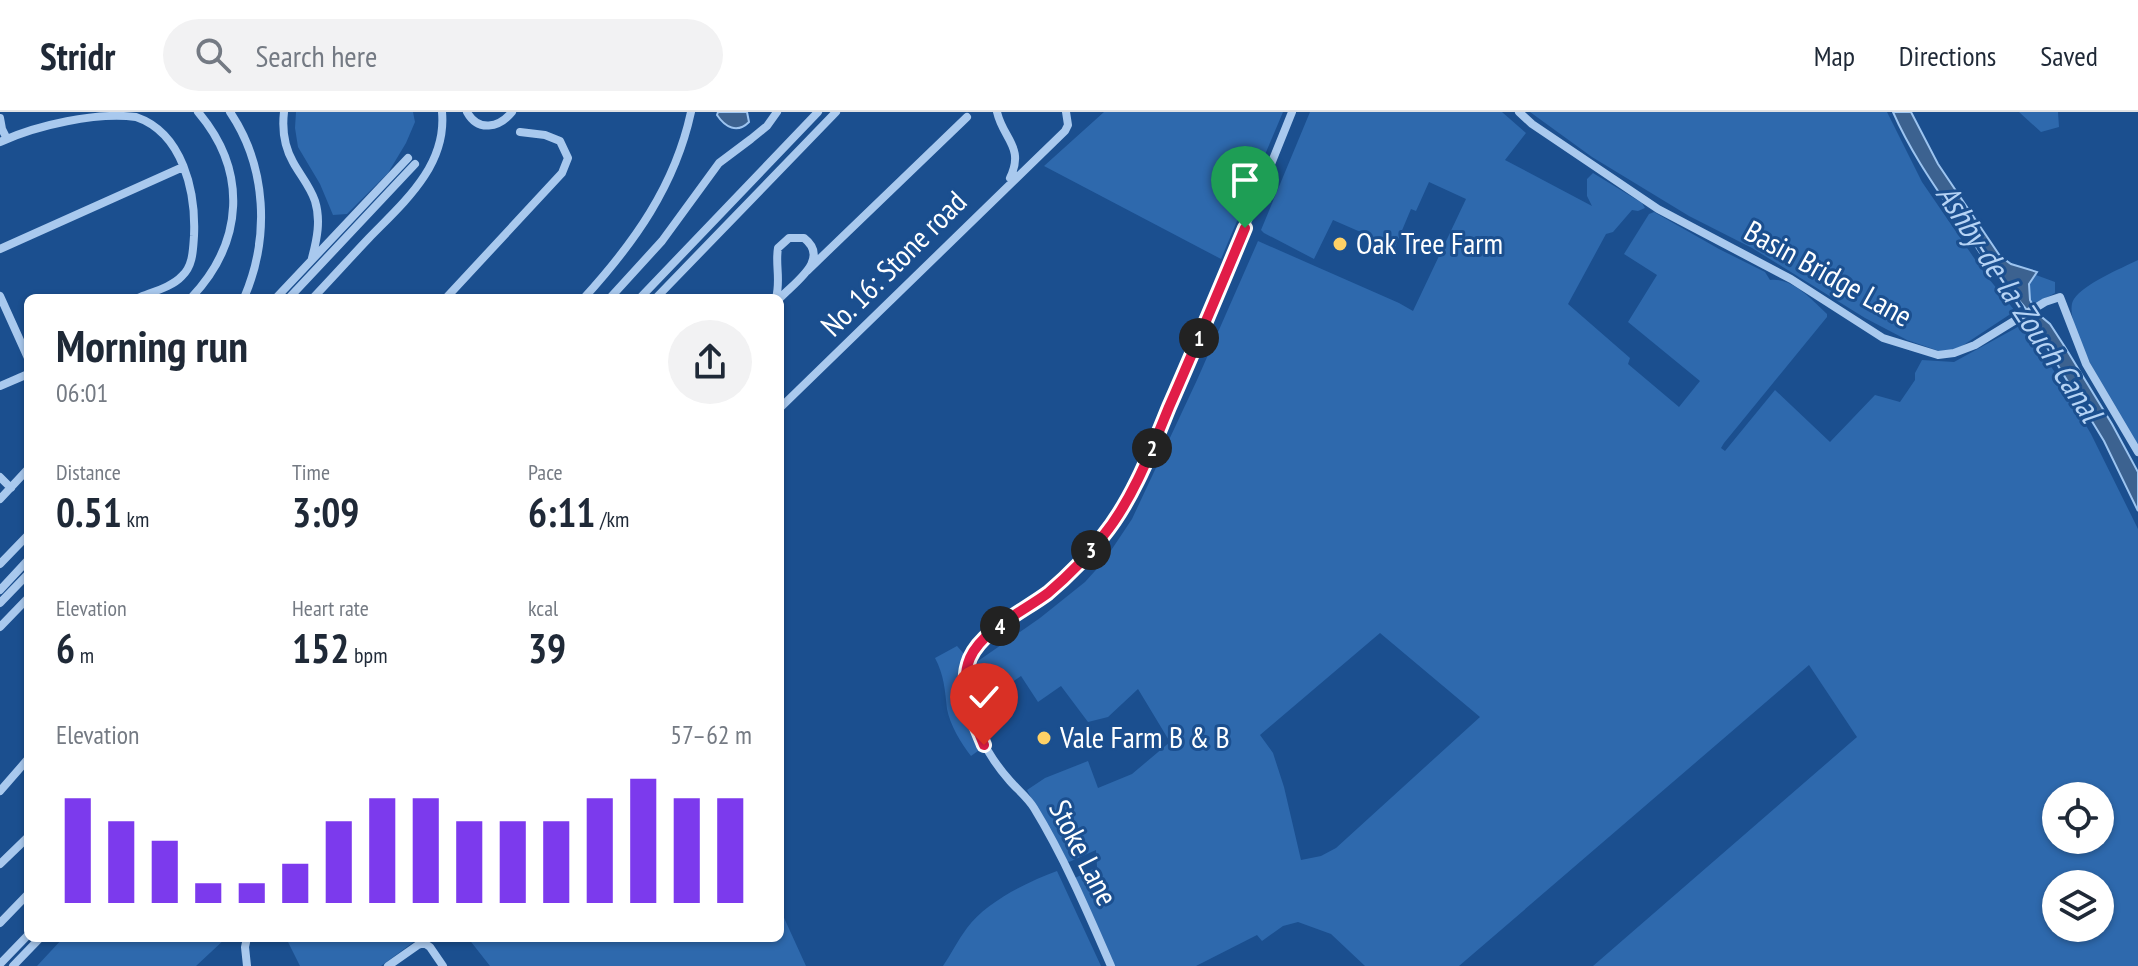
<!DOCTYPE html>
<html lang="en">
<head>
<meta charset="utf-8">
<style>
	:root { --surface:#fff; --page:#f2f2f3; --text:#1f2937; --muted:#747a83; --line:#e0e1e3; --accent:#7c3aed }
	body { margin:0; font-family:"PT Sans Narrow",sans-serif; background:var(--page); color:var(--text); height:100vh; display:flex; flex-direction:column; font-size:30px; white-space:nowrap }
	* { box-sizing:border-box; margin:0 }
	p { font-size:26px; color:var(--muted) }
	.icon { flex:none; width:44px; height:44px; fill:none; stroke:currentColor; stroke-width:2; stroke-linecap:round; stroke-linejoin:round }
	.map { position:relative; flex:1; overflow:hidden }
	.side { position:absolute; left:24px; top:182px; width:760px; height:648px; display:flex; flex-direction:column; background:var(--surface); border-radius:12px; box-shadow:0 2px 6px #0004 }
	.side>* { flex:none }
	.tools { position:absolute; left:2042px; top:670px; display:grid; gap:16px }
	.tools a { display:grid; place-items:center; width:72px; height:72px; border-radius:50%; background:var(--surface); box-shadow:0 2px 6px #0004; font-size:40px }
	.pin { position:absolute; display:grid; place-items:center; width:68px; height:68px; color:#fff; margin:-82px -34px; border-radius:50% 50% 50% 0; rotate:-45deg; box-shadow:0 0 8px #0007 }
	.pin .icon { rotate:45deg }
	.km { position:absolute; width:40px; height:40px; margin:-20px; border-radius:50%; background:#222; color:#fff; font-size:22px; line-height:40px; text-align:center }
	.round { display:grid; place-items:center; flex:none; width:84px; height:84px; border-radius:42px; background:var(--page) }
	.overview { display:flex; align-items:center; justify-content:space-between; height:136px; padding:0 32px }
	h1 { font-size:44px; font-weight:700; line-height:60px }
	.stats { display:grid; grid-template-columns:repeat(3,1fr); gap:12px; height:136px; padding:8px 32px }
	.stats div { display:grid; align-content:center }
	.stats b { font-size:40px; font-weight:700 }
	.stats small { font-size:22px; font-weight:400 }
	.stats p { font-size:22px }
	.chart { height:224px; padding:16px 32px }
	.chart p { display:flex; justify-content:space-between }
	.chart svg { width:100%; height:144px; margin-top:8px; stroke:var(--accent); stroke-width:6 }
	header { display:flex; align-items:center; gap:48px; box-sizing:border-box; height:112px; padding:0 40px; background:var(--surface); border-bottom:2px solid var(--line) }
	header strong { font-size:38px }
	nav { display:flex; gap:44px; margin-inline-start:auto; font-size:28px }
	.search { width:560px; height:72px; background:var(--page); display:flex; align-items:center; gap:20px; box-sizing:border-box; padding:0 28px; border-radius:44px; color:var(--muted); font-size:30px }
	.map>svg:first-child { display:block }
</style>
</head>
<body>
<header>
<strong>Stridr</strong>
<div class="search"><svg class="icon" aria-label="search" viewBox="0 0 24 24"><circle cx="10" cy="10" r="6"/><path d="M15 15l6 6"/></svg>Search here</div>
<nav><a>Map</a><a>Directions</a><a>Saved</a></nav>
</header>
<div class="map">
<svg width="2138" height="854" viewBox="0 0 2138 854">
	<rect width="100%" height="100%" fill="#1b4f8f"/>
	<!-- green -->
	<path fill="#2e69ad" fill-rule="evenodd" d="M296 0H413L415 10 406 31 388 61 347 102 333 103 320 72 298 35 295 16Z
		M1104 0H1283L1221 147 1044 54Z
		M1310 0H1502L1526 21 1505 48 1592 94 1587 84V67L1593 61 1642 91 1645 96 1638 99 1632 98 1613 120 1606 122 1568 192 1630 246 1628 252 1679 295 1700 269 1628 210 1657 163 1624 142 1649 102 1654 100 1719 137 1765 160 1770 168C1792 165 1812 188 1827 202V205L1724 331 1721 336 1725 339 1775 278 1830 330 1875 283 1900 290 1915 268V261L1922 248 1954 250 2025 211 2033 228 2056 262 2091 322 2138 417V854H1593L1857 625 1809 553 1459 854H1365L1331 822 1298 810 1283 814 1262 829 1257 823 1196 854H1114L1075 766 1097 755 1096 738 1069 750 1064 747 1027 678 1045 666 1088 649 1098 676 1132 662 1170 630 1138 577 1108 605 1088 610 1061 574 1038 590 1021 564 1004 576 1015 589 979 600 970 570 978 549 1040 506 1085 470 1104 449 1132 407 1197 268 1258 129 1399 191 1413 199 1466 87 1429 70 1416 99 1411 97 1395 135 1333 108 1314 147 1264 121 1261 118ZM1380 521 1480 605 1336 736 1321 744 1301 748 1284 675 1273 641 1260 623ZM2056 684H2100V728H2056ZM2056 772H2100V816H2056Z
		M1530 0H1887L1922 70 1985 162 2015 199 1962 234 1952 238 1939 239 1907 228 1865 206 1752 136 1689 104 1592 45Z
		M2019 0H2058L2059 15 2041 20Z
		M2138 148V333C2124 309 2058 210 2074 187 2085 171 2120 157 2138 148Z
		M2036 163 2055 170V181L2033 193 2030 188 2029 172Z
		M957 534 965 543C961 583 966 600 982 636L971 644C961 631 950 613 947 597 945 578 944 563 935 546Z
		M1057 759 1101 854H943C951 842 958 828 967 816 986 790 1027 770 1057 759Z
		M780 797 806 854H490L468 826H780Z
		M63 826H226L196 854H37Z
		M286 826H419L381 854H300Z"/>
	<!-- water -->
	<path fill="#3c6290" stroke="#9cc4f0" stroke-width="2" d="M718 0H747L749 10C737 22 725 15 717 3Z
		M1893 0H1911L1938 52 2000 144 2011 152 2037 160 2029 172 2030 188 2037 201 2050 212 2065 235 2112 312 2138 360V399L2104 329 2037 219C2028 190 2010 183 1993 160 1982 145 1972 128 1961 113 1936 76 1911 41 1893 0Z"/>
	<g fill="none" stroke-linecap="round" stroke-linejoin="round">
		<!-- minor -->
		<path stroke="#a9c9ee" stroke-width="8" d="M230 0C267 55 270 126 244 186
			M284 0C282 17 284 34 293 50 300 63 310 74 315 89 321 108 317 127 312 146
			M467 0C478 20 499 16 512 0
			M997 0C1003 27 1025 35 1010 66
			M1519 0 1532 12 1658 97 1791 167 1883 226 1938 243 1954 241 1975 233 2045 190 2060 185 2086 252 2138 340
			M0 6 2 17 7 27
			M0 30C37 13 96 0 136 5 183 21 196 80 194 124 193 138 193 154 182 164 172 175 152 180 138 186
			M0 137 183 55
			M807 159 967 5
			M0 184 28 246
			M191 186C244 130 248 59 198 0
			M276 186 408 46
			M289 186 415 52
			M313 186C332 166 350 146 369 126 403 91 447 54 442 0
			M446 186 562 61 568 46 560 29 545 23 520 20
			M584 186C634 131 675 74 691 0
			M610 186 662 129 719 51 751 27 767 14 777 0
			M640 186 818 0
			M656 186 836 0
			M776 186C781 167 775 153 778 136L789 126H804C831 147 795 170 780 186
			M0 274 28 262
			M780 296 1065 19 1068 13 1066 0
			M0 365 11 376
			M0 387 28 357
			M0 452 28 423
			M0 478 28 448
			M0 491 28 462
			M0 515 28 486
			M0 679 28 647
			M0 752 28 725
			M0 811 28 782
			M247 826 245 835 247 854
			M0 852 28 823
			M13 854 40 826
			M388 854 418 833 424 831 430 835 443 854
			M1111 854C1088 801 1064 745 1034 696 1028 686 1018 678 1010 669 986 642 968 607 966 571 963 526 1016 505 1047 482 1067 466 1086 446 1102 426 1138 382 1159 320 1181 269 1219 179 1256 90 1292 0"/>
	</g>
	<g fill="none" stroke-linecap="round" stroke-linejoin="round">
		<defs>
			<path id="route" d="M984 633C973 606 958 575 970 546 982 518 1024 499 1048 481 1068 464 1087 445 1103 424 1133 387 1151 339 1169 295 1195 236 1220 176 1245 116"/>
		</defs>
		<!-- route casing -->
		<use href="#route" stroke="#fff" stroke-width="16"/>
		<!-- route -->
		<use href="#route" stroke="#e11d48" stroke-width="10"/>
	</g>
	<!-- markers -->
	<g fill="#ffd166" stroke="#1b4f8f" stroke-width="3">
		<circle cx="1340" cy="132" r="8"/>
		<circle cx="1044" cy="626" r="8"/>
	</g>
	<g text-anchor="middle" stroke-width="6" stroke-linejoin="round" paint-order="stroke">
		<!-- poi labels -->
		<g font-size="30" fill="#fff" stroke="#1b4f8f" text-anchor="start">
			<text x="1356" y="142">Oak Tree Farm</text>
			<text x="1060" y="636">Vale Farm B &amp; B</text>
		</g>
		<!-- street labels -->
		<g font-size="30" fill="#fff" stroke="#1b4f8f">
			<text transform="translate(894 152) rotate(-45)" y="10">No. 16: Stone road</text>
			<text transform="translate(1828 162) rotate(29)" y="10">Basin Bridge Lane</text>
			<text transform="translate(1083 741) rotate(63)" y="10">Stoke Lane</text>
		</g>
		<!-- water labels -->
		<g font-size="32" font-style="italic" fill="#b5d3f5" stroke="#1b4f8f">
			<text transform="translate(2019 191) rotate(57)" y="11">Ashby-de-la-Zouch Canal</text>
		</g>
	</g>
</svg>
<div class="tools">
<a><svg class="icon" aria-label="locate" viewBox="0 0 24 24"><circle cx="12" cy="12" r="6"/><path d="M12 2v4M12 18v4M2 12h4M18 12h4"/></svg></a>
<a><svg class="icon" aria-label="layers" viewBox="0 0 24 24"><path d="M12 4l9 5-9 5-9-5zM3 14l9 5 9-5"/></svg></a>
</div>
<div class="pin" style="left:1245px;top:116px;background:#1e9e55"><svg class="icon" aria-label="arrive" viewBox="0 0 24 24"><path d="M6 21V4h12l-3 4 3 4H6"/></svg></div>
<div class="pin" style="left:984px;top:633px;background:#d93025"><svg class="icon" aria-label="check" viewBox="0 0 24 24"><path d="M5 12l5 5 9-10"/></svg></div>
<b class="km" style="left:1199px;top:226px">1</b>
<b class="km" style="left:1152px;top:336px">2</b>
<b class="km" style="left:1091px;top:438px">3</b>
<b class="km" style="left:1000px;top:514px">4</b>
<section class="side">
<div class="overview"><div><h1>Morning run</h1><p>06:01</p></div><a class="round"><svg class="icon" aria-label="share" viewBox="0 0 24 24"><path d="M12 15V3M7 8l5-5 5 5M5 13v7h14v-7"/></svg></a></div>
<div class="stats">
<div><p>Distance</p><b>0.51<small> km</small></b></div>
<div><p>Time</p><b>3:09</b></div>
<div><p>Pace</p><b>6:11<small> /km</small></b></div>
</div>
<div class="stats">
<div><p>Elevation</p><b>6<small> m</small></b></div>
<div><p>Heart rate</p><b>152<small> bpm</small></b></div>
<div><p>kcal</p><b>39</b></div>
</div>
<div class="chart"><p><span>Elevation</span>57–62 m</p>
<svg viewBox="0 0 160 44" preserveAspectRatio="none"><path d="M5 44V12M15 44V19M25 44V25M35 44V38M45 44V38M55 44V32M65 44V19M75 44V12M85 44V12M95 44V19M105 44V19M115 44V19M125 44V12M135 44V6M145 44V12M155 44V12"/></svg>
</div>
</section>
</div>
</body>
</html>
